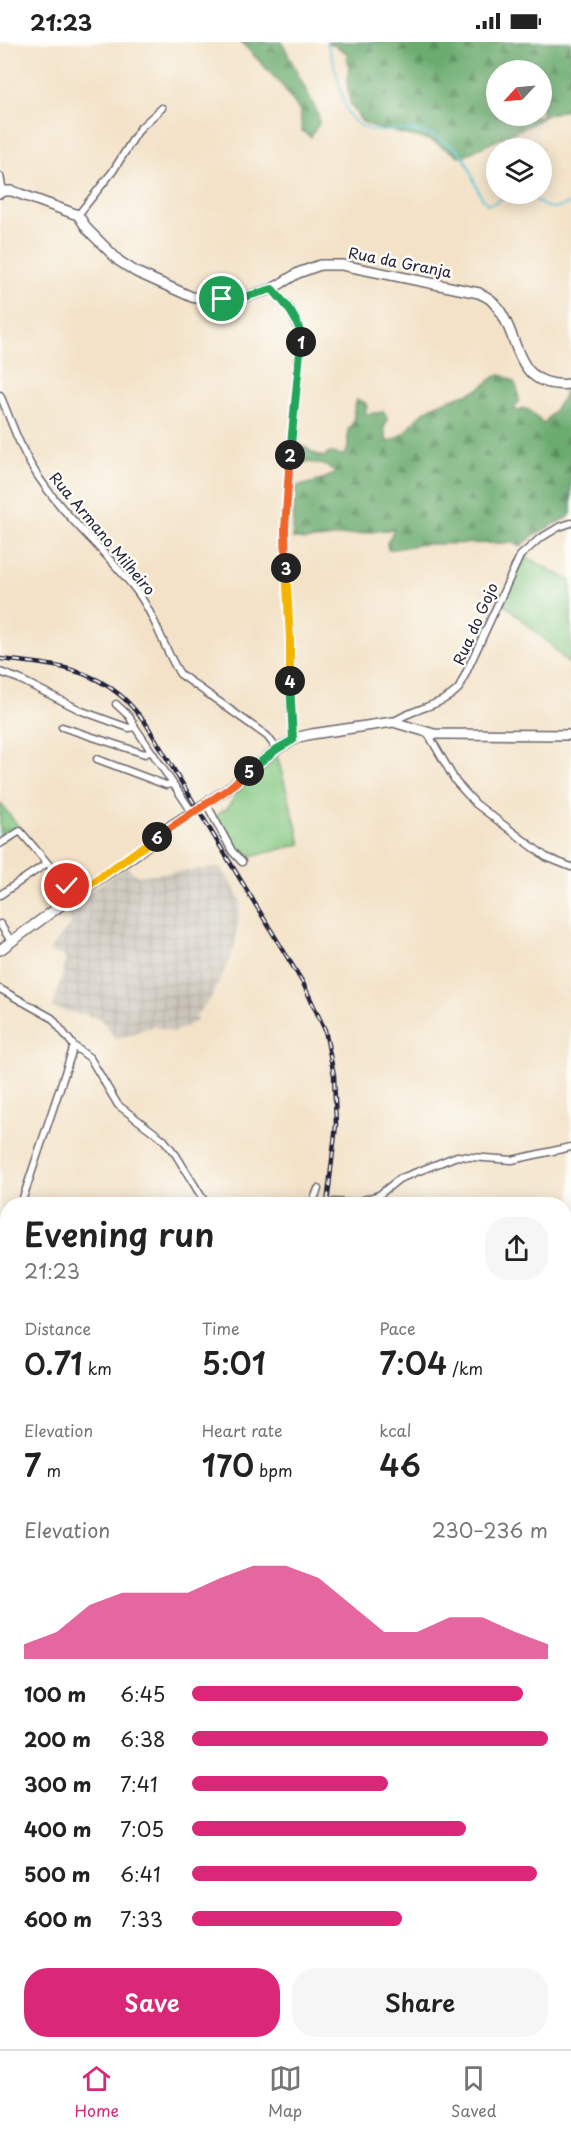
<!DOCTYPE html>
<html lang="en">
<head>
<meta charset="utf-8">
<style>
	:root { --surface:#fff; --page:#f6f6f6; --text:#222; --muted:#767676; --line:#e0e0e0; --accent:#db2777 }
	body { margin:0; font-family:"Playpen Sans",sans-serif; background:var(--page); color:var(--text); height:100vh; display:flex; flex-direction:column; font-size:22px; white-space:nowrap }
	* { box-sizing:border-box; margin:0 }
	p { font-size:20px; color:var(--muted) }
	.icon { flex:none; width:33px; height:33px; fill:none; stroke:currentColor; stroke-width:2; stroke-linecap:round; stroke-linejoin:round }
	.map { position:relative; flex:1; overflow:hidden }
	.side { position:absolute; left:0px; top:1155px; width:572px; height:852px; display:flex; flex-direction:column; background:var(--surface); border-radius:24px 24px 0 0; box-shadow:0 3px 15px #0003 }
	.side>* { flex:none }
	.needle { width:39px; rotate:244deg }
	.buttons { position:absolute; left:486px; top:18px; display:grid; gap:12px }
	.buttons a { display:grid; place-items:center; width:66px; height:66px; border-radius:50%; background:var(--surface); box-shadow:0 3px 15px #0003; font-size:30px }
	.pin { position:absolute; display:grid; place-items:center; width:51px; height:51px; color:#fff; margin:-26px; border:3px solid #fff; border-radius:50%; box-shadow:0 2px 6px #0007 }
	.km { position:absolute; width:30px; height:30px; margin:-15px; border-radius:50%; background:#222; color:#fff; font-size:16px; line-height:30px; text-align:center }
	.round { display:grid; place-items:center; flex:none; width:63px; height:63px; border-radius:24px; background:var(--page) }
	.overview { display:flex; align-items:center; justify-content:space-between; height:102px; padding:0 24px }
	h1 { font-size:33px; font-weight:600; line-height:45px }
	.figures { display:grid; grid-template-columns:repeat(3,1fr); gap:9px; height:102px; padding:6px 24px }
	.figures div { display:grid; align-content:center }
	.figures b { font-size:30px; font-weight:600 }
	.figures small { font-size:16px; font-weight:400 }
	.figures p { font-size:16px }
	.chart { height:168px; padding:12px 24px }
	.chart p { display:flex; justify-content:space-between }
	.chart svg { width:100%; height:108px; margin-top:6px; fill:var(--accent); opacity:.7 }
	.action { display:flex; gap:12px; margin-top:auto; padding:12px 24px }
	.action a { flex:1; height:69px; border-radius:24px; background:var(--accent); color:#fff; font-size:24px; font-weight:600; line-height:69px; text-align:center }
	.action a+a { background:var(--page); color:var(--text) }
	ul { padding:0 24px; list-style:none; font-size:20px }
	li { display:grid; grid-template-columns:96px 72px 1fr; align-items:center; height:45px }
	li i { height:15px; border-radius:8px; background:var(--accent) }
	.status { display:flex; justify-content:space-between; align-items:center; height:42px; padding:0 30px; background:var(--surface); direction:ltr }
	.status svg { height:16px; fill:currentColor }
	.dock { display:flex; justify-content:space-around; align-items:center; height:84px; border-top:2px solid var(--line); background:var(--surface); font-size:16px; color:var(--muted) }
	.dock a { display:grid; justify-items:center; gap:3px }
	.dock .on { color:var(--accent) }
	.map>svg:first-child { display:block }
</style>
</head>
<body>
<div class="status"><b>21:23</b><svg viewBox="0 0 49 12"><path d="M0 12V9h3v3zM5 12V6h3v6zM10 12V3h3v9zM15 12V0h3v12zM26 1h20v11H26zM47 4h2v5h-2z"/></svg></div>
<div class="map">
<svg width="571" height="2007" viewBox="0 0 571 2007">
	<defs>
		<pattern id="industrial-grid" width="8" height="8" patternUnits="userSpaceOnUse" patternTransform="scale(1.5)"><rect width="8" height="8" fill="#c9c3b8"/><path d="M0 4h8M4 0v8" fill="none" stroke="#aca79f"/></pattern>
		<pattern id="forest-firs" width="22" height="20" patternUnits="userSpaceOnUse" patternTransform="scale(1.5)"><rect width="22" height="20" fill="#6aab6e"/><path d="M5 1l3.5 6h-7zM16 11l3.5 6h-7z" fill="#578b5c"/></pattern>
		<pattern id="park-tufts" width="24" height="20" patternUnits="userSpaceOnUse" patternTransform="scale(1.5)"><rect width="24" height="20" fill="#83c680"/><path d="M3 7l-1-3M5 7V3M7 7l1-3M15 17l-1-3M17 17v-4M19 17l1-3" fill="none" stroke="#6ba06a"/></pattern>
	</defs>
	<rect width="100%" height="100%" fill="#fdfcf7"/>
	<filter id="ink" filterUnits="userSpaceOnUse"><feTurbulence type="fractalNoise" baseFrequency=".0167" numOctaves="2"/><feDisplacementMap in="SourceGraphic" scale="12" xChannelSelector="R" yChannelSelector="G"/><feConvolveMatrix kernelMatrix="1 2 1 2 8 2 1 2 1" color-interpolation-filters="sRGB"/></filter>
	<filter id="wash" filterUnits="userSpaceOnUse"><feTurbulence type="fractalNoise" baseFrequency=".008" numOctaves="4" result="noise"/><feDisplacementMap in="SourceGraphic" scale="24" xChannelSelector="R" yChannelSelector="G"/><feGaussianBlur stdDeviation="1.35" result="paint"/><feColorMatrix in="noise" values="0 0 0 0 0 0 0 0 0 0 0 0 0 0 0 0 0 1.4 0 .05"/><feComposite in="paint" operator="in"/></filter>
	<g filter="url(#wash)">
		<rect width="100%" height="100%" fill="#f3e2c7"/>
		<!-- industrial -->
		<path fill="url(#industrial-grid)" d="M126 824 138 834 221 825 241 858 235 903 228 922 210 957 195 974 197 979 174 990 153 984 116 998 101 977 53 966 66 918 63 914 48 910 72 881 65 870 77 861 76 859Z"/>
		<!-- grass -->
		<path fill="#83c680" stroke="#52745e" stroke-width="1.5" d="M526 515 571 539V620L567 621 554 606 503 561 512 539Z
			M277 713 301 802 246 816 236 810 216 775 221 769 227 767 244 740Z
			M564 1948 571 1952V2007H424L422 2000H564Z"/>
		<!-- forest -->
		<path fill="url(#forest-firs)" stroke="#466654" stroke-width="1.5" fill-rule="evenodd" d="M241 0H282L318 72 319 81 311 95 302 89 300 69 281 42Z
			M325 0H571V67L548 72 529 83 461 115 430 98 377 86 362 80 350 61 347 39 349 25 347 11 334 3ZM542 28V74H496V28Z
			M500 333C516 337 518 344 519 359L515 365V368L519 369 522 366 529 368 544 382 563 356 565 348H571V472L568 475 534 493 520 505 514 501 423 502 388 508 387 501 394 487 325 496 305 498 293 496 294 445 319 439 336 431C326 420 311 419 297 421L298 403C309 406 315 414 325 415L327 411C334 410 338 414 344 413L348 406V388L354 379V368L357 358 364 360 367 364 365 372 384 370 388 377 384 386 387 400C408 395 409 381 425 369 441 358 460 355 477 348 486 344 490 335 500 333Z
			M4 1576H8V2000H295L292 2007H0V1642Z
			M327 2000H422L424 2007H324Z"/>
		<!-- park -->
		<path fill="url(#park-tufts)" stroke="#52745e" stroke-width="1.5" d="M0 761 20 786 0 799Z"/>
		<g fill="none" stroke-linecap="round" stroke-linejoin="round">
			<!-- stream -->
			<path stroke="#5fc6dc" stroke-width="2" d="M326 0C334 16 337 35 342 53 345 60 345 67 350 74 366 97 392 86 414 89 429 91 444 98 456 107 473 120 472 147 487 162L495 161 507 152
				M528 152C543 165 551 172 571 160
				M400 2007 415 2000"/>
		</g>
	</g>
	<g filter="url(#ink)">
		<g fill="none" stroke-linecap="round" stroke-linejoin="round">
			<defs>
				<path id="street" d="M0 134 3 149
					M78 173 113 129 140 86 162 66
					M272 247 290 266 301 295 285 487 290 597V661L293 698
					M0 353C11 378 19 405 34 428 62 474 106 508 138 551 156 575 163 606 180 632L267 694 277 707
					M0 630 19 637 82 669 129 686 135 685 192 770
					M116 662 129 674 135 685
					M393 680C413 666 443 664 459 646L520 514 539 497 559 485 571 481
					M62 685 145 712 151 709
					M427 690 456 740 476 762 546 815 571 825
					M97 717 166 743 173 742
					M206 761 232 809 242 820
					M0 802 20 789 67 844 68 858
					M0 853 47 821
					M0 882 11 899
					M0 947 52 976 74 1004 90 1016 118 1063 164 1098 176 1113 206 1162
					M21 1162 74 1004
					M312 1162 318 1147
					M334 1162V1160L353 1161 379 1153 399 1137 457 1114 512 1118 571 1105
					M0 1212 4 1208 8 1198
					M564 1295 571 1289
					M0 1507 8 1502
					M564 1626 571 1635
					M564 1870 571 1867"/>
				<path id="secondary" d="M0 151 3 149H12L78 173 88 188 119 219 136 230 192 255 207 258 248 254 272 247 298 231 320 223H342L479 251C482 253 488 255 491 258 523 288 509 348 571 342
					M0 908 68 858 136 812 172 783 228 747 277 707 299 695 312 692 393 680 434 692 571 693
					M0 1254 8 1279
					M564 1525 571 1519
					M564 1759 571 1755
					M564 1940 571 1944
					M318 2007 321 2000"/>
			</defs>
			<!-- street casing -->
			<use href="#street" stroke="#6b656c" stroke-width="9"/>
			<!-- secondary casing -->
			<use href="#secondary" stroke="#6b656c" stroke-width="12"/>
			<!-- street -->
			<use href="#street" stroke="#fff" stroke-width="6"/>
			<!-- secondary -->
			<use href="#secondary" stroke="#fff" stroke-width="9"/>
			<defs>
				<path id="rail" d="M0 617C44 622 84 623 120 653 129 660 137 671 145 680L303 941 325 988 334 1033 336 1083 327 1162
					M304 2007 306 2000"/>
			</defs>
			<!-- rail casing -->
			<use href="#rail" stroke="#22223b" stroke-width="4.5"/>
			<!-- rail -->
			<use href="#rail" stroke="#fdfcf7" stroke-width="2" stroke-dasharray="7" stroke-linecap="butt"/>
		</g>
	</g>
	<g fill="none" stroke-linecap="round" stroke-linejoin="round" filter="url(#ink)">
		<defs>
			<path id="split-1" d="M222 257 248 254 272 247C285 261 302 280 301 300"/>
			<path id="split-2" d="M290 413 301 300"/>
			<path id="split-3" d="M286 526 285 487 290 413"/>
			<path id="split-4" d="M286 526 290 597V639"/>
			<path id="split-5" d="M249 729 277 707 293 698 290 639"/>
			<path id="split-6" d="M157 795 228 747 249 729"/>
			<path id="split-7" d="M67 844 68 858 157 795"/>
		</defs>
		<!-- split-1 casing -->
		<use href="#split-1" stroke="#fff" stroke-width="12"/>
		<!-- split-2 casing -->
		<use href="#split-2" stroke="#fff" stroke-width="12"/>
		<!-- split-3 casing -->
		<use href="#split-3" stroke="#fff" stroke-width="12"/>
		<!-- split-4 casing -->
		<use href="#split-4" stroke="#fff" stroke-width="12"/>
		<!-- split-5 casing -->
		<use href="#split-5" stroke="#fff" stroke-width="12"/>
		<!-- split-6 casing -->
		<use href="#split-6" stroke="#fff" stroke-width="12"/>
		<!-- split-7 casing -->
		<use href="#split-7" stroke="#fff" stroke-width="12"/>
		<!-- split-1 -->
		<use href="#split-1" stroke="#22a559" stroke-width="8"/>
		<!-- split-2 -->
		<use href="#split-2" stroke="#22a559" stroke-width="8"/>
		<!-- split-3 -->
		<use href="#split-3" stroke="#f0652b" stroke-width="8"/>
		<!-- split-4 -->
		<use href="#split-4" stroke="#f5b400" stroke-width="8"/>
		<!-- split-5 -->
		<use href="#split-5" stroke="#22a559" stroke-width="8"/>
		<!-- split-6 -->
		<use href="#split-6" stroke="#f0652b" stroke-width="8"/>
		<!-- split-7 -->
		<use href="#split-7" stroke="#f5b400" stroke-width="8"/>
	</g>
	<g text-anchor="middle" stroke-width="5" stroke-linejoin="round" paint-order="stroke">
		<!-- street labels -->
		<g font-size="15" fill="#22223b" stroke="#fdfcf7">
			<text transform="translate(400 221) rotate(11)" y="5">Rua da Granja</text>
			<text transform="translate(102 492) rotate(50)" y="5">Rua Armano Milheiro</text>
			<text transform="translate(476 582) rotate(-66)" y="5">Rua do Gojo</text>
		</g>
	</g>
</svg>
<div class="buttons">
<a><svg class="needle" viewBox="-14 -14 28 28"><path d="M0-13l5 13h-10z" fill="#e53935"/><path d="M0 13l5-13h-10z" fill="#767676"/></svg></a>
<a><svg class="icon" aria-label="layers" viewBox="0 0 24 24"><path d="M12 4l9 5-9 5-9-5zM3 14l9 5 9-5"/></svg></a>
</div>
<div class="pin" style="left:222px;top:257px;background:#1e9e55"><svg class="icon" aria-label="arrive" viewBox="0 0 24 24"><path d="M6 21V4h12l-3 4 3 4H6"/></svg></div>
<div class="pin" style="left:67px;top:844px;background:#d93025"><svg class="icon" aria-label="check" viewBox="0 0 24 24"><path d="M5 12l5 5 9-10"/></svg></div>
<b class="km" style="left:301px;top:300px">1</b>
<b class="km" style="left:290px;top:413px">2</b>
<b class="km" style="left:286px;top:526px">3</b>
<b class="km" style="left:290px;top:639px">4</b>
<b class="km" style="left:249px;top:729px">5</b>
<b class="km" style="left:157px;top:795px">6</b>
<section class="side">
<div class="overview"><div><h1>Evening run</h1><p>21:23</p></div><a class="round"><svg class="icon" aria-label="share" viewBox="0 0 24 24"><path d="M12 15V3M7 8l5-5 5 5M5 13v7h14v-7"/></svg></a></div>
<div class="figures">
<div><p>Distance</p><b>0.71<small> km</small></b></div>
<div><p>Time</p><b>5:01</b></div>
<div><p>Pace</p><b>7:04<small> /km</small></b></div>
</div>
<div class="figures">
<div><p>Elevation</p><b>7<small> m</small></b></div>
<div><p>Heart rate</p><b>170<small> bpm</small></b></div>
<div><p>kcal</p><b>46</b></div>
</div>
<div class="chart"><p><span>Elevation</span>230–236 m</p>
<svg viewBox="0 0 160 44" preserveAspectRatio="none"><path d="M0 44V38L10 33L20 22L30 17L40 17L50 17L60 11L70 6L80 6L90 11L100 22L110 33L120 33L130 27L140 27L150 33L160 38V44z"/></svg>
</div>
<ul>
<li><b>100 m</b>6:45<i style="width:93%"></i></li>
<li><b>200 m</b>6:38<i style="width:100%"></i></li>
<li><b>300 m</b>7:41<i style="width:55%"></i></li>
<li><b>400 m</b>7:05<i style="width:77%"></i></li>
<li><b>500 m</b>6:41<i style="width:97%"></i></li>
<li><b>600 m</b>7:33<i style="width:59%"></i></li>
</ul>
<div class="action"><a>Save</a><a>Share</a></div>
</section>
</div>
<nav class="dock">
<a class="on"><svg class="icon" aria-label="home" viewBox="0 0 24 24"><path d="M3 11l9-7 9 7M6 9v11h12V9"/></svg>Home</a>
<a><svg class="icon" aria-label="map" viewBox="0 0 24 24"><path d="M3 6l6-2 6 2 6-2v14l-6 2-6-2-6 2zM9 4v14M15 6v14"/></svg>Map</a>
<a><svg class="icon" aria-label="saved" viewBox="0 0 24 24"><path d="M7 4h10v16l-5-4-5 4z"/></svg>Saved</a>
</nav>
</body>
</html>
